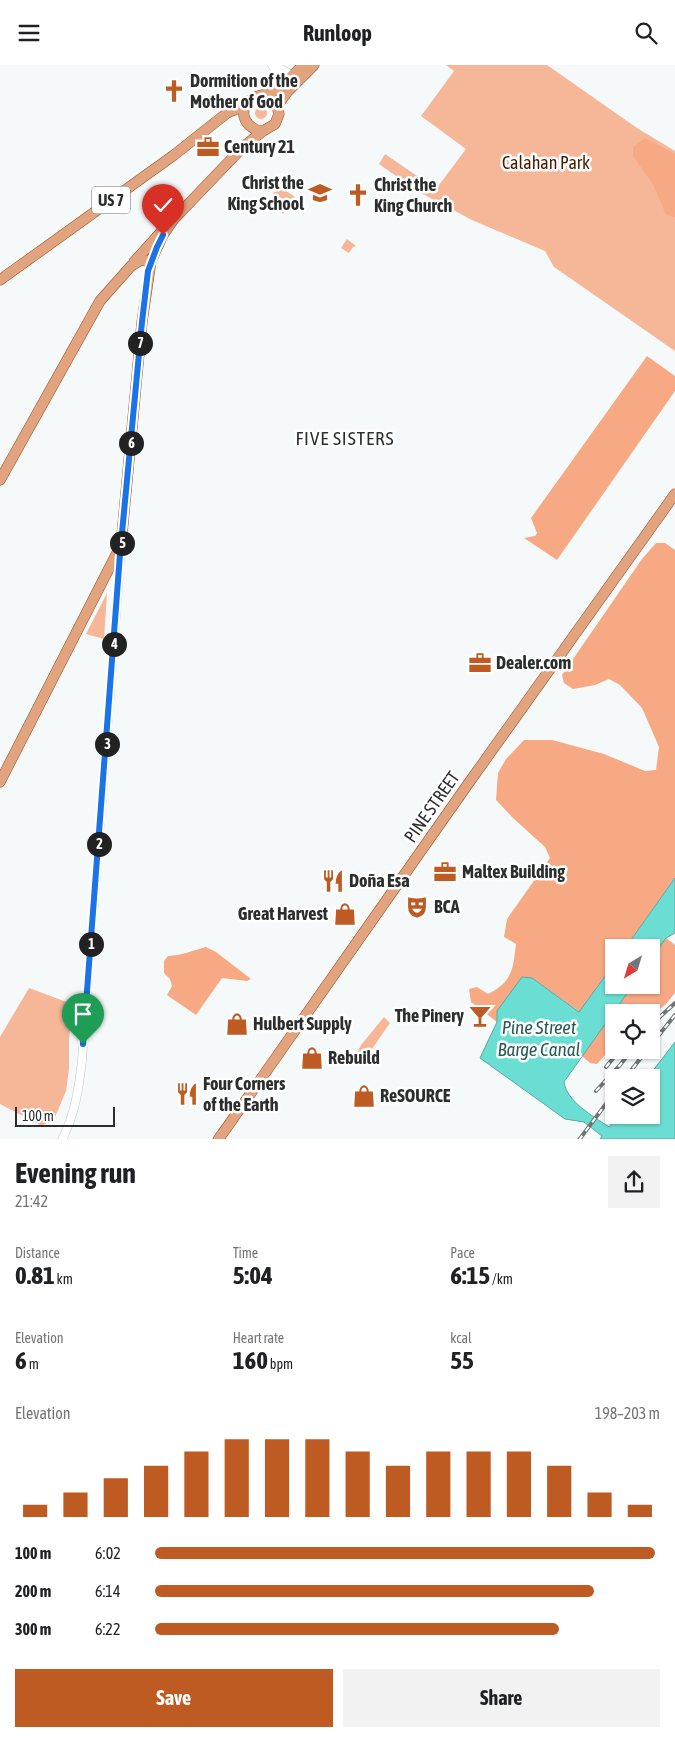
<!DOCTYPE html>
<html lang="en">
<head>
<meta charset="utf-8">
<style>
	:root { --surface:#fff; --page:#f2f2f2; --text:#202124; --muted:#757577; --accent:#be5b22 }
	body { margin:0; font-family:"Asap Condensed",sans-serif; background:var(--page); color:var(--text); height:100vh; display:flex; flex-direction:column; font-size:19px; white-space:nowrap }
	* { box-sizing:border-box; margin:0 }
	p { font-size:16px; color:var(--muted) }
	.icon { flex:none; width:28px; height:28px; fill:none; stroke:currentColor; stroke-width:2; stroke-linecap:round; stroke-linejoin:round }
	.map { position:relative; height:1074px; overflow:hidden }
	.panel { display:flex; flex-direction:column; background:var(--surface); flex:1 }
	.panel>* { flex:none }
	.needle { width:32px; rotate:218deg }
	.controls { position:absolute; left:605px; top:874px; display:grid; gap:10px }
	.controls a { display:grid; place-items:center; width:55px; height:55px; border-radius:0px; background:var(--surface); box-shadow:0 1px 4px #0004; font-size:25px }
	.scale { position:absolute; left:15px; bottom:12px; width:100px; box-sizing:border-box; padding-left:5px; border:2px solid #2c2d2d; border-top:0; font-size:14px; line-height:18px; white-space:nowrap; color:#2c2d2d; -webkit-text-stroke:4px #fff; paint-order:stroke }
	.pin { position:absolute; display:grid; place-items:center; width:42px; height:42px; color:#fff; margin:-51px -21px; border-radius:50% 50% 50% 0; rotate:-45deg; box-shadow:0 0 5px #0007 }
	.pin .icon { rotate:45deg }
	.km { position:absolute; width:25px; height:25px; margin:-12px; border-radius:50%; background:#222; color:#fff; font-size:14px; line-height:25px; text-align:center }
	.round { display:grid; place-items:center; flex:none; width:52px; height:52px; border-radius:0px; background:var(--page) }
	.headline { display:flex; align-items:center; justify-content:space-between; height:85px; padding:0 15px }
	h1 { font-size:28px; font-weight:700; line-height:38px }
	.stats { display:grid; grid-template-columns:repeat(3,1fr); gap:8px; height:85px; padding:5px 15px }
	.stats div { display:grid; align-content:center }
	.stats b { font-size:25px; font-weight:700 }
	.stats small { font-size:14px; font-weight:400 }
	.stats p { font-size:14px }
	.chart { height:140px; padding:10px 15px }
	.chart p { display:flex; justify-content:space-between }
	.chart svg { width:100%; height:90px; margin-top:5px; stroke:var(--accent); stroke-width:6 }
	.cta { display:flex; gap:10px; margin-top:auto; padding:10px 15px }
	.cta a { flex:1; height:58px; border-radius:0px; background:var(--accent); color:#fff; font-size:20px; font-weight:700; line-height:58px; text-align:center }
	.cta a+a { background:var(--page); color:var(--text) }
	ul { padding:0 15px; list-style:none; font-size:16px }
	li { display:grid; grid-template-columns:80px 60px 1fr; align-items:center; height:38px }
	li i { height:12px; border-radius:6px; background:var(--accent) }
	header { display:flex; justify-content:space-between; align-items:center; height:65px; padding:0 15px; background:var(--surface); font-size:22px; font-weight:700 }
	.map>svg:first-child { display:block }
</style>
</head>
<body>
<header><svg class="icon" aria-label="menu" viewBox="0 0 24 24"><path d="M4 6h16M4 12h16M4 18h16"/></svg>Runloop<svg class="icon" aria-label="search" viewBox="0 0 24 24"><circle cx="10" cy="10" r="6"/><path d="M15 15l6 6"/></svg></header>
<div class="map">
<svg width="675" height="1075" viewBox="0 0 675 1075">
	<rect width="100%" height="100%" fill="#f5f9f9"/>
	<!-- green -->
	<path fill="#f6b798" d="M446 0H547L637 63 675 86V286L554 202 545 186 472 155 419 127 379 99 385 89 436 124 466 84 421 51 454 6Z
		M255 48a6 6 0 1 1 12 0a6 6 0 1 1-12 0Z
		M282 123 295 132 283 149 271 141 273 128Z
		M347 174 356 181 353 182 349 188 341 183Z
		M107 528 104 574 86 569Z
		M29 923 72 939 69 976V1004L66 1026 55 1052 42 1061 0 1039V972Z
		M384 952 390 958 365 994 356 990 361 980Z"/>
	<!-- forest -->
	<path fill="#f7a983" d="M645 73 675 89V152L666 150 654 121 633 91V82Z
		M647 291 675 311V326L557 495 524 473 535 471 537 468 531 453Z
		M656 478H665L675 485V813L626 882H614V899L580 947 532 913 497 957 471 937 469 924 477 922 488 929C513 917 513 903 516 879L504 872 507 854 550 793 545 782 513 753 496 735 498 708 506 694 524 675H552L604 689 645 706 656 705 659 682 642 643 620 620 609 614 595 620 573 624 564 618 562 610 642 494Z
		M666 873 675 880V928L665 940 651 950V948H614V980L597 999 590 998 582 991 633 920H651V894Z
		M206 882 216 887 251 914 247 916 222 913 196 950 167 930 172 921 170 914 164 908V896L168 891C184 890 191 886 206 882Z"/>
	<!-- water -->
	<path fill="#6bded3" stroke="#58a9a1" d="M675 813V868L666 873 651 894V882H626Z
		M614 899V920H633L571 1007 564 1017C567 1037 593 1051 609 1062L619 1050H651V1012H648L675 977V1074H600L602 1071 584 1057 565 1054 480 993 497 957V946L522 912 532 913 579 947Z"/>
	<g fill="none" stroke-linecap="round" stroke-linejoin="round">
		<defs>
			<path id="minor" d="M272 0 278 9 280 22
				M274 0 288 8 294 15
				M62 1075C75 1049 79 1023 82 995L121 484"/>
			<path id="major" d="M277 41 288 26 314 0
				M263 66C247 65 237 48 249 36 256 29 266 31 274 26 285 19 294 9 303 0
				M134 197 161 167
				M0 215 174 90 227 48 246 40
				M0 415 100 236 131 201 141 195 151 196
				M0 717 121 480 142 257 151 196 163 170 174 154 243 82 263 66 275 59 279 49 277 41 271 34 263 31
				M218 1075 468 719 675 429"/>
		</defs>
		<!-- minor casing -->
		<use href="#minor" stroke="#c1c5c4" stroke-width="9"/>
		<!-- major casing -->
		<use href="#major" stroke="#95512a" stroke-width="11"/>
		<!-- minor -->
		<use href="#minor" stroke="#fff" stroke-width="8"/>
		<!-- major -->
		<use href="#major" stroke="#e2a37f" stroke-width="10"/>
		<defs>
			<path id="rail" d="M651 960 675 938
				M651 980 675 950
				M606 1002 620 985
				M626 1012 647 985
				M596 1026 620 1000 632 985
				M579 1075 614 1028"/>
		</defs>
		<!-- rail casing -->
		<use href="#rail" stroke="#727474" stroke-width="4"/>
		<!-- rail -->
		<use href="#rail" stroke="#fff" stroke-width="2" stroke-dasharray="5.5" stroke-linecap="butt"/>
	</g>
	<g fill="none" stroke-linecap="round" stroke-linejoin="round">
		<defs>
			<path id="route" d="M83 979 120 489 142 257 148 206 157 182 163 170"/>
		</defs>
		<!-- route casing -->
		<use href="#route" stroke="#fff" stroke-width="10"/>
		<!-- route -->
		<use href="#route" stroke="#1a73e8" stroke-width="6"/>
	</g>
	<!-- icons -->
	<defs>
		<symbol id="church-bare" viewBox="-9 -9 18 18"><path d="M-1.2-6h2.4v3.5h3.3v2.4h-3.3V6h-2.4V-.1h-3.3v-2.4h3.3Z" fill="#be5b22" stroke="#fff" stroke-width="2.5" paint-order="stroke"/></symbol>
		<symbol id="office-bare" viewBox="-9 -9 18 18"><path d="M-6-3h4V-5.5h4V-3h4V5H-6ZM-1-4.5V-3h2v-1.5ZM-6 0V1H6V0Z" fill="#be5b22" stroke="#fff" stroke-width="2.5" paint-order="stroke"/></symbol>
		<symbol id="school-bare" viewBox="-9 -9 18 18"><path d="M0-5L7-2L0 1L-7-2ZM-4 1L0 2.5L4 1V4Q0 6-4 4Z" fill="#be5b22" stroke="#fff" stroke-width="2.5" paint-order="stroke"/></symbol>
		<symbol id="restaurant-bare" viewBox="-9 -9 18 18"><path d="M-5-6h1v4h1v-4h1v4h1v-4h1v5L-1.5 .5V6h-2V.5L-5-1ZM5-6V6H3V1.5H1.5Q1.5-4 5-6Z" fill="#be5b22" stroke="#fff" stroke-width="2.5" paint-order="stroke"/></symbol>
		<symbol id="theatre-bare" viewBox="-9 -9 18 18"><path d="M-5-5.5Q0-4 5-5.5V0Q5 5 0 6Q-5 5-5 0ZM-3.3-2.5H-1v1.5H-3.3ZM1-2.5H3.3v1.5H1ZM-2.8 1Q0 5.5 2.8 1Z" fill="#be5b22" stroke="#fff" stroke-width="2.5" paint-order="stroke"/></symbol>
		<symbol id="shop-bare" viewBox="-9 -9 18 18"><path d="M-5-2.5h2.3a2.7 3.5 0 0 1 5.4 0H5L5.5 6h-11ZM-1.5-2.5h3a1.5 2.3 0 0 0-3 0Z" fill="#be5b22" stroke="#fff" stroke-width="2.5" paint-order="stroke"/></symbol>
		<symbol id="bar-bare" viewBox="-9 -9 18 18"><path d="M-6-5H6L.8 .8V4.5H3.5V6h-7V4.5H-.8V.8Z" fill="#be5b22" stroke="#fff" stroke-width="2.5" paint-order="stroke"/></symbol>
	</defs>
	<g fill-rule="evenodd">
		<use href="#church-bare" x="158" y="10" width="32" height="32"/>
		<use href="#office-bare" x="192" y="66" width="32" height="32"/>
		<use href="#school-bare" x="304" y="112" width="32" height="32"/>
		<use href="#church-bare" x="342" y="114" width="32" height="32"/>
		<use href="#office-bare" x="464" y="582" width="32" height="32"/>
		<use href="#office-bare" x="429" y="791" width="32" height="32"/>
		<use href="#restaurant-bare" x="317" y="800" width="32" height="32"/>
		<use href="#theatre-bare" x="401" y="826" width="32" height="32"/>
		<use href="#shop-bare" x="329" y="833" width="32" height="32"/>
		<use href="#bar-bare" x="464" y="935" width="32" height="32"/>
		<use href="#shop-bare" x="221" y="943" width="32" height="32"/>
		<use href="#shop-bare" x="296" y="977" width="32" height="32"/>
		<use href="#restaurant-bare" x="171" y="1013" width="32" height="32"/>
		<use href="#shop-bare" x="348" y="1015" width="32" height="32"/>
	</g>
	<g text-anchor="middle" stroke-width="5" stroke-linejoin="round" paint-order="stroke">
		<!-- shield labels -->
		<rect fill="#fff" stroke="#6b6c6c" stroke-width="1" x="92" y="121.5" width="38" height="27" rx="4"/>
		<g font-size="16" font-weight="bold" fill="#2c2d2d">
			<text x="111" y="141">US 7</text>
		</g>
		<!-- poi labels -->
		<g font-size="18" font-weight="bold" fill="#2c2d2d" stroke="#fff" text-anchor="start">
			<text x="190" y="22">Dormition of the<tspan x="190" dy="21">Mother of God</tspan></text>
			<text x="224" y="88">Century 21</text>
			<text x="304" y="124" text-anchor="end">Christ the<tspan x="304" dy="21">King School</tspan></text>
			<text x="374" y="126">Christ the<tspan x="374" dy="21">King Church</tspan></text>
			<text x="496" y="604">Dealer.com</text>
			<text x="462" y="813">Maltex Building</text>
			<text x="349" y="822">Doña Esa</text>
			<text x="434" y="848">BCA</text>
			<text x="328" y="855" text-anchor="end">Great Harvest</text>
			<text x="464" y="957" text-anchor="end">The Pinery</text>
			<text x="253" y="965">Hulbert Supply</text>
			<text x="328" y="999">Rebuild</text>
			<text x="203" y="1025">Four Corners<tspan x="203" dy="21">of the Earth</tspan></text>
			<text x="380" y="1037">ReSOURCE</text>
		</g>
		<!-- park labels -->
		<g font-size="18" fill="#4a1b00" stroke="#fff">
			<text x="546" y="104">Calahan Park</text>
		</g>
		<!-- street labels -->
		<g font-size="18" fill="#2c2d2d" stroke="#fff">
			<text transform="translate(432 742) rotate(-55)" y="6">PINE STREET</text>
		</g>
		<!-- neighbourhood labels -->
		<g font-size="19" letter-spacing="1" fill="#2c2d2d" stroke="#fff">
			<text x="345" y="380">FIVE SISTERS</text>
		</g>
		<!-- water labels -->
		<g font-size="19" font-style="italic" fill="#295b56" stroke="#fff">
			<text x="539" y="969">Pine Street<tspan x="539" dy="22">Barge Canal</tspan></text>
		</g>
	</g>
</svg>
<div class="controls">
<a><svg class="needle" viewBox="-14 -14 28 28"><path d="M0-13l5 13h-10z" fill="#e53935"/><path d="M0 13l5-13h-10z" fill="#757577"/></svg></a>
<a><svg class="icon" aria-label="locate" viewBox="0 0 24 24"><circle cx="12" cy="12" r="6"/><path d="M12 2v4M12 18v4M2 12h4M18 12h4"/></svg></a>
<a><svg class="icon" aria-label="layers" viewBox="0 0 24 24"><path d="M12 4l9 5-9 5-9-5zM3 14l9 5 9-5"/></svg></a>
</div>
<div class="scale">100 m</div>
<div class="pin" style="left:83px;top:979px;background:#1e9e55"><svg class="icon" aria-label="arrive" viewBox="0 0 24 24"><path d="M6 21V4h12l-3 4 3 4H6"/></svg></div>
<div class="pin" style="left:163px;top:170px;background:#d93025"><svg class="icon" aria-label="check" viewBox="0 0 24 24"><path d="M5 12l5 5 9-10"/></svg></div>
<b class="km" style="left:91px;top:879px">1</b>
<b class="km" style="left:99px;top:779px">2</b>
<b class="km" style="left:107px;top:679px">3</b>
<b class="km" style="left:114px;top:579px">4</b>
<b class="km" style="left:122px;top:478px">5</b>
<b class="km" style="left:131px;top:378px">6</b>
<b class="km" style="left:140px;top:278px">7</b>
</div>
<section class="panel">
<div class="headline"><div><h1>Evening run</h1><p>21:42</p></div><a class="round"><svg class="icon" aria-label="share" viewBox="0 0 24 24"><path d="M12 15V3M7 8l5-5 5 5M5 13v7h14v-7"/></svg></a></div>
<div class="stats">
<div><p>Distance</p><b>0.81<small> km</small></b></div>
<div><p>Time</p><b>5:04</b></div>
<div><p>Pace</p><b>6:15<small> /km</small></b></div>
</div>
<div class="stats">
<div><p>Elevation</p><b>6<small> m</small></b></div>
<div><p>Heart rate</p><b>160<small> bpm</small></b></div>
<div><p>kcal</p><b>55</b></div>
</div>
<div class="chart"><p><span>Elevation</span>198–203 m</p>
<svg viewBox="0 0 160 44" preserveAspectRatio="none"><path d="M5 44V38M15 44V32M25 44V25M35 44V19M45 44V12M55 44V6M65 44V6M75 44V6M85 44V12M95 44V19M105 44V12M115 44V12M125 44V12M135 44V19M145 44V32M155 44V38"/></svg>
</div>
<ul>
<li><b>100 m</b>6:02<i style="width:99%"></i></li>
<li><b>200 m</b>6:14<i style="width:87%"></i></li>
<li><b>300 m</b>6:22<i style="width:80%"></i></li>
</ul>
<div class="cta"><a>Save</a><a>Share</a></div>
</section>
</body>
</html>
